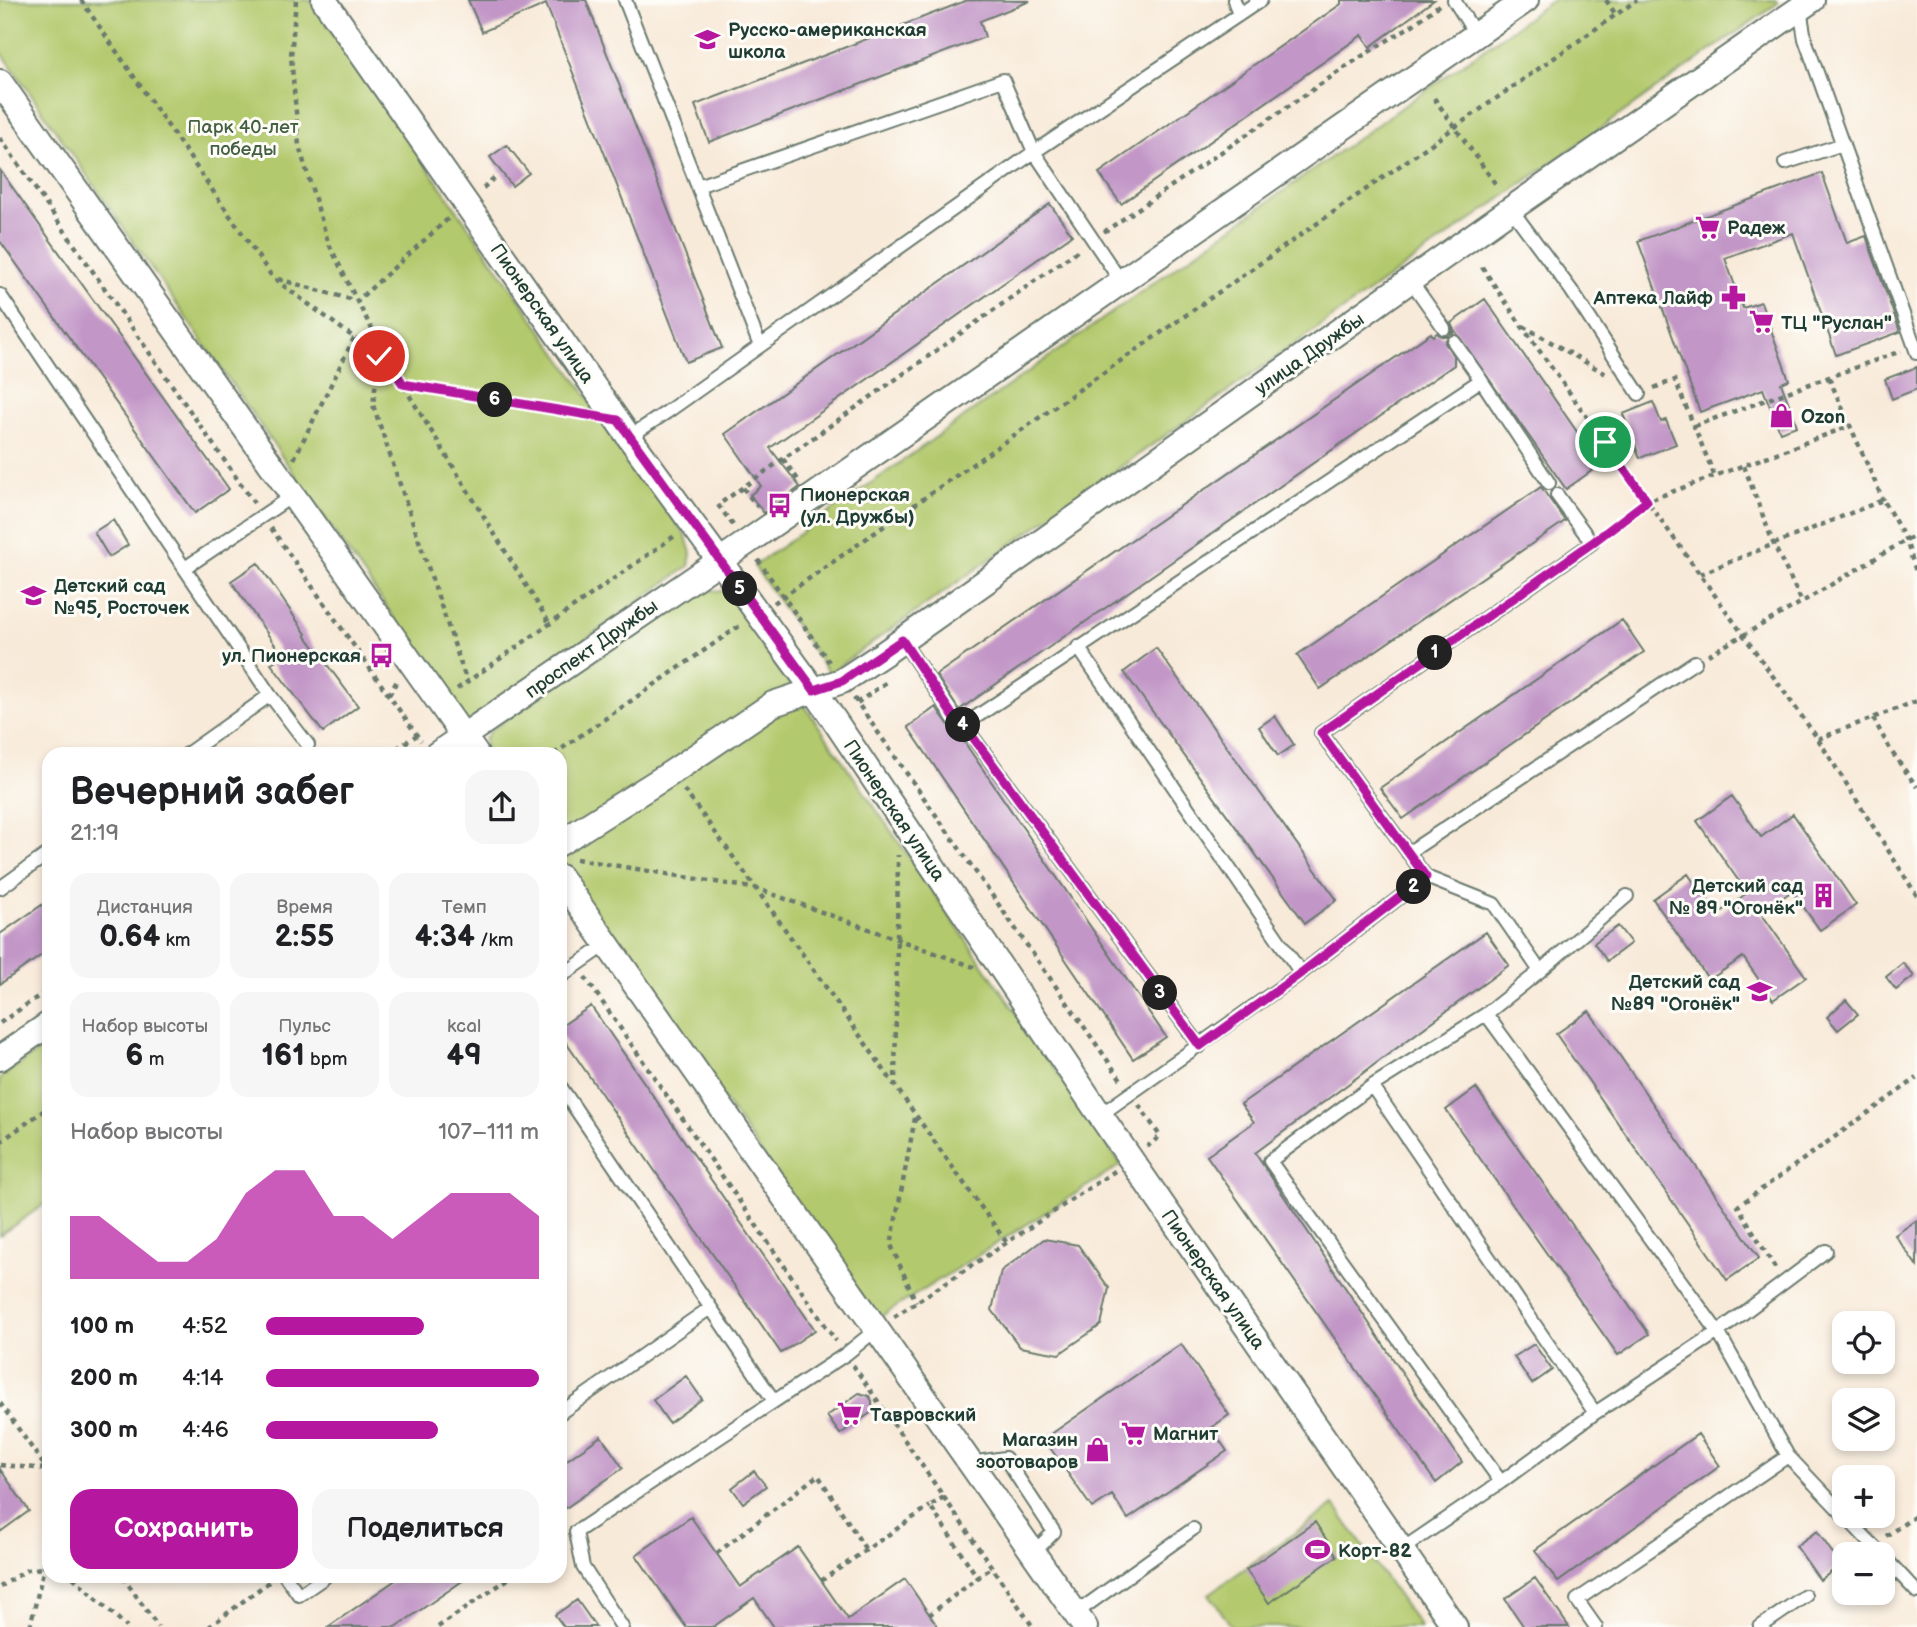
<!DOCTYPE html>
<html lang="ru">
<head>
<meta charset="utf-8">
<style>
	:root { --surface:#fff; --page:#f6f6f6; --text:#202124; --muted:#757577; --accent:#b5179e }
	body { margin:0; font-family:"Balsamiq Sans",sans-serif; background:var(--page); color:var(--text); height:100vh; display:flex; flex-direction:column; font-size:26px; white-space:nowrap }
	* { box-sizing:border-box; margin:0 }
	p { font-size:23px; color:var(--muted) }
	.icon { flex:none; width:38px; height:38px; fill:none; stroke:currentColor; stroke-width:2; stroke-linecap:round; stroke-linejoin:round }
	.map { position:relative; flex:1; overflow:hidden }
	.drawer { position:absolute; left:42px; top:747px; width:525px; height:836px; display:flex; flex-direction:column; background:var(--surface); border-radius:21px; box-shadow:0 4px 10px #0003 }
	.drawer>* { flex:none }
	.controls { position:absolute; left:1832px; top:1311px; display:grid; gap:14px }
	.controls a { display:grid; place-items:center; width:63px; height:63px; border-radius:14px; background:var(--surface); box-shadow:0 4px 10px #0003; font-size:35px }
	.pin { position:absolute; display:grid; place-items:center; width:60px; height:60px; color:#fff; margin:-30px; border:4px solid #fff; border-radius:50%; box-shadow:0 2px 7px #0007 }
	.km { position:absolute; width:35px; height:35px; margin:-18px; border-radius:50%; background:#222; color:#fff; font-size:19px; line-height:35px; text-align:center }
	.round { display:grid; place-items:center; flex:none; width:74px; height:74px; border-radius:21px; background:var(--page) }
	.headline { display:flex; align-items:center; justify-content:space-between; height:119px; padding:0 28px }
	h1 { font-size:38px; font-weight:800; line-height:52px }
	.metrics { display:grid; grid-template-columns:repeat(3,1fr); gap:10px; height:119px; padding:7px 28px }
	.metrics div { display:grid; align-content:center; border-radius:18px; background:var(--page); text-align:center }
	.metrics b { font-size:30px; font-weight:800 }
	.metrics small { font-size:19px; font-weight:400 }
	.metrics p { font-size:19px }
	.chart { height:196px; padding:14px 28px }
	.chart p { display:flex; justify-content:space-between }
	.chart svg { width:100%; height:126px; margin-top:7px; fill:var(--accent); opacity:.7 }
	.primary-button { display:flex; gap:14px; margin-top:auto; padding:14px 28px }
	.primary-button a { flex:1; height:80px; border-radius:21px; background:var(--accent); color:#fff; font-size:28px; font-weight:800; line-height:80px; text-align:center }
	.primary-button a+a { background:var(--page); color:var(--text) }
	ul { padding:0 28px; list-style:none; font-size:23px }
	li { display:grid; grid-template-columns:112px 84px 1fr; align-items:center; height:52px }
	li i { height:18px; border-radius:9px; background:var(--accent) }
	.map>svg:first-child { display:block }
</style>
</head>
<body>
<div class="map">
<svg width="1917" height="1627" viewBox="0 0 1917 1627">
	<rect width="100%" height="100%" fill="#fdfcf7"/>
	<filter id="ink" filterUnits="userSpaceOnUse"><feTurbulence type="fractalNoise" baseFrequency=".0143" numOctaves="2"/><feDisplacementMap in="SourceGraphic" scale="14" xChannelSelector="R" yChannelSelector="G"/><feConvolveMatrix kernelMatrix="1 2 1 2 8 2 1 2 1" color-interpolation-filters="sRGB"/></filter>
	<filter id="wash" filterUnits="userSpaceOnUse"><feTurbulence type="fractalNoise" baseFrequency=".00686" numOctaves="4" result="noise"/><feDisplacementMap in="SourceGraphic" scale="28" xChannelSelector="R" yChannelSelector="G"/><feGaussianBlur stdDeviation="1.57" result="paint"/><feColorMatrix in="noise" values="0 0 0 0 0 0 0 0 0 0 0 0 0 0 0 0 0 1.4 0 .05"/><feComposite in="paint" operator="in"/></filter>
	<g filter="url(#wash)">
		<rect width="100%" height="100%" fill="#f8ead9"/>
		<!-- green -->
		<path fill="#b3c96d" stroke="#698350" stroke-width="2" d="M0 0H310L686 537 691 553 689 566 467 723 0 50Z
			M1553 0H1777L1778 3 829 673 754 566Z
			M711 590 724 591 732 600 1121 1165 877 1319 560 865V754H486L484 740 491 730 698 591Z
			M49 1044V1201L0 1235V1078Z
			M1334 1505 1420 1627H1232L1209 1594Z"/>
		<g id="blocks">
			<!-- building -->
			<path fill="#c297c7" d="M468 0H586L722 348 686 362 546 4 482 32Z
				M968 0 1030 1 980 21 985 37 709 142 695 105Z
				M1341 0H1434L1370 47 1362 35 1121 204 1099 173 1341 4Z
				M507 145 529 173 512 186 490 157Z
				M0 170 229 489 195 513 0 241Z
				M1822 173 1847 243 1866 236 1900 332 1836 355 1793 233 1725 258 1743 308 1761 302 1789 380 1781 383 1797 426 1780 432 1763 389 1700 412 1638 241Z
				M1050 204 1072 235 770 448 800 487 764 513 750 495 761 486 725 434Z
				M1485 299 1600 465 1566 489 1453 328V333L1450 334 1453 328 1451 323Z
				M1431 333 1433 336 1437 333 1441 336H1448L1445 343 1454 357V365L959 710 936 675Z
				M1917 367V389L1892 399 1885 379Z
				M1653 402 1661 422 1666 420 1676 444 1640 458 1623 414Z
				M1541 487 1565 521 1320 689 1297 655Z
				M113 520 128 545 109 557 94 532Z
				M258 563 306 634 305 635 358 706 323 732 271 664 282 655 231 581Z
				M1622 620 1644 652 1403 819 1380 788Z
				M1156 648 1337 900 1305 923 1124 672Z
				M936 707 948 724 956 730 1166 1037 1133 1059 908 727Z
				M1275 716 1294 745 1278 756 1259 727Z
				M1732 796 1761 837 1793 814 1856 905 1820 930 1792 891 1761 913 1806 977 1773 1000 1743 957 1709 980 1653 899 1688 874 1717 915 1747 893 1697 821Z
				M49 900V950L0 984V934Z
				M1618 926 1631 943 1607 961 1594 943Z
				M1486 932 1509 965 1255 1153 1462 1462 1436 1483 1207 1156 1254 1122 1241 1104Z
				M1903 963 1914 976 1896 990 1886 977Z
				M1846 1000 1858 1014 1838 1030 1827 1017Z
				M591 1006 815 1330 781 1353 560 1034V1027Z
				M1589 1011 1759 1258 1727 1280 1556 1034Z
				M1476 1088 1649 1334 1618 1355 1446 1110Z
				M1917 1220V1266L1895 1235Z
				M1044 1239 1078 1245 1109 1288 1101 1325 1059 1354 1020 1347 992 1310 1001 1271Z
				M1181 1344 1229 1415 1211 1428 1227 1451 1128 1519 1112 1495 1092 1508 1044 1439Z
				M1534 1344 1552 1370 1532 1384 1514 1357Z
				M686 1376 702 1399 669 1423 653 1400Z
				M859 1393 869 1396 872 1401V1412L840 1434 827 1416Z
				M1698 1434 1720 1466 1558 1582 1535 1550Z
				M601 1436 623 1468 560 1512V1465Z
				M0 1469 29 1511 0 1532Z
				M754 1471 766 1486 743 1503 732 1488Z
				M691 1517 740 1587 798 1547 848 1619 905 1579 938 1627H774L754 1598 713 1627H686L636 1555Z
				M1315 1522 1337 1556 1269 1603 1246 1570Z
				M1817 1531 1841 1565 1820 1580 1796 1546Z
				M400 1577H468L396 1627H328Z
				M1535 1578 1569 1627H1524L1505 1599Z
				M577 1600 596 1627H564L555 1615Z"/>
		</g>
	</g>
	<g filter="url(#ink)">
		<use href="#blocks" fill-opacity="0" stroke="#6b7a6e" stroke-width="2"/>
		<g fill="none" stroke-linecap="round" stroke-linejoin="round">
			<defs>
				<path id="service" d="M625 0 760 346 1034 152 1261 0
					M1234 0 1239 15
					M1454 0 1476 35
					M1800 9 1805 39 1917 353
					M1785 163 1843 144
					M698 186 1003 80 1034 152 1120 280
					M1511 209 1571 290 1639 394
					M1411 281 1444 328
					M0 295 270 695 187 754
					M1481 380 1549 483
					M629 437 667 412 760 346
					M185 568 292 496
					M902 640 955 719 964 725 1200 1046
					M1078 647 1301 973
					M270 695 308 745
					M964 725 1481 380 1454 342
					M1408 853 1695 662
					M0 888 49 853
					M1540 971 1627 896
					M560 977 607 944
					M1486 1014 1718 1332 1788 1456 1844 1515
					M560 1086 774 1401
					M1372 1086 1595 1413
					M1100 1115 1301 973 1426 877
					M560 1413 710 1308
					M970 1463 1005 1458 1054 1532 1033 1553
					M1501 1482 1270 1161 1372 1086 1486 1014 1540 971 1494 904 1426 877 1321 733 1592 543 1557 495
					M1845 1516 1881 1554
					M1401 1550 1501 1482 1595 1413 1718 1332 1826 1251
					M1883 1556 1917 1592
					M286 1577 299 1595 325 1577
					M1076 1613 1193 1529
					M622 1627 583 1567 576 1532 846 1354 877 1329
					M1596 1627 1577 1600 1788 1456
					M1760 1627 1805 1596"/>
				<path id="minor" d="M324 0 629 437 814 690 1100 1115 1455 1627
					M0 82 476 754
					M437 754 746 543 1526 0
					M560 843 671 773 773 704 842 681 886 652 1511 209 1812 0
					M560 877 1085 1627
					M0 1058 49 1024"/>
			</defs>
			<!-- service casing -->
			<use href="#service" stroke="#6b7a6e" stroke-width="16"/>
			<!-- minor casing -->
			<use href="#minor" stroke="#6b7a6e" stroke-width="28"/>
			<!-- path -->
			<path stroke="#6b7a6e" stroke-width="4.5" stroke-dasharray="5 5" stroke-linecap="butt" d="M81 0 273 278 390 364 550 624
				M296 0 291 56 299 146 328 242 357 301 450 217
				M1606 0 1616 15
				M1434 98 1497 186
				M0 138 254 503
				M483 188 495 177
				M1104 232 1356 60 1414 24 1439 5
				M1482 267 1521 325 1818 739 1917 896
				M278 279 357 301 390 363
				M1523 326 1606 374
				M379 356 373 405 467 682
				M1829 378 1883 500
				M403 384 586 415
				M1654 388 1675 380 1715 477
				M1694 426 1901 351
				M294 459 354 338
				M783 459 799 481
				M1744 466 1774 545 1802 602
				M743 488 758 507
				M733 525 718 505 1080 249
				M271 528 421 741
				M1604 534 1647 501 1850 426
				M758 560 829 662
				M1700 574 1883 500 1906 540 1917 575
				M774 603 1637 0
				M1708 655 1802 602 1906 540 1917 535
				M457 689 676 535
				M389 695 398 679
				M854 698 1122 1081
				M857 703 888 681
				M1873 718 1891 751 1917 787
				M1818 739 1917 701
				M388 754 417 735
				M554 754 741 625
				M684 790C795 939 898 1093 1007 1243
				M576 859 758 889 974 967
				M560 941 568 952
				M585 977 836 1341
				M0 1023 49 989
				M895 1087 898 855
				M1139 1105 1160 1136 1147 1147
				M915 1118 891 1245 916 1302
				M0 1142 49 1107
				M1775 1268 1738 1206 1917 1078
				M894 1317 1115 1171
				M853 1365 1033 1627
				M0 1403 49 1472
				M0 1465 46 1469
				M944 1497 930 1506 978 1578
				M1886 1536 1917 1515
				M717 1553 818 1475 866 1550
				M73 1577 127 1627
				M123 1577 158 1627
				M821 1581 930 1506
				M0 1587 27 1570 49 1567
				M929 1615 992 1567
				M30 1627 49 1546
				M209 1627 270 1581
				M438 1627 511 1577"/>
			<!-- service -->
			<use href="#service" stroke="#fff" stroke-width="12"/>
			<!-- minor -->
			<use href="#minor" stroke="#fff" stroke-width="24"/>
		</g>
	</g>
	<g fill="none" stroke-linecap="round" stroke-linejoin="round" filter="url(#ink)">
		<defs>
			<path id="route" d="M379 356 390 364 403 384 618 420 814 690 842 681 902 640 955 719 964 725 1200 1046 1301 973 1426 877 1321 733 1592 543 1647 501 1605 442"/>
		</defs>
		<!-- route casing -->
		<use href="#route" stroke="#fff" stroke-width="14"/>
		<!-- route -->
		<use href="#route" stroke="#b5179e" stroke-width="9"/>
	</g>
	<!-- icons -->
	<defs>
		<symbol id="school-bare" viewBox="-9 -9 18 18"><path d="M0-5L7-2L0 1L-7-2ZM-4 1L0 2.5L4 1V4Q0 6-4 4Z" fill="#b5179e" stroke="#fdfcf7" stroke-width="2.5" paint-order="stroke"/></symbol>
		<symbol id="supermarket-bare" viewBox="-9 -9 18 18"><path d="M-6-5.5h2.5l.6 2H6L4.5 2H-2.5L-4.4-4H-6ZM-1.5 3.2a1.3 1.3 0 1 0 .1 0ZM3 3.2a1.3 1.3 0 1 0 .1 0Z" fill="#b5179e" stroke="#fdfcf7" stroke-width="2.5" paint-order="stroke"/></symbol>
		<symbol id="pharmacy-bare" viewBox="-9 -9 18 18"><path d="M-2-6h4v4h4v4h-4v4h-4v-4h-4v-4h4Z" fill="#b5179e" stroke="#fdfcf7" stroke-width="2.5" paint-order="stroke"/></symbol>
		<symbol id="shop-bare" viewBox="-9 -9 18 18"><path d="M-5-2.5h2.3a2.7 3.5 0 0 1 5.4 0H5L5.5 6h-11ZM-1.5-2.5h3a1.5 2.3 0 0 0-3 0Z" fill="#b5179e" stroke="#fdfcf7" stroke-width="2.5" paint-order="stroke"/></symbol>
		<symbol id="bus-bare" viewBox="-9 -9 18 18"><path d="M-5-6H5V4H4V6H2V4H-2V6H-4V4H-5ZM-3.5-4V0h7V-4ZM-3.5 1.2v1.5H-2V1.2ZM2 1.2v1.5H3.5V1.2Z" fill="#b5179e" stroke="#fdfcf7" stroke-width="2.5" paint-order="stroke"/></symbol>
		<symbol id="building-bare" viewBox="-9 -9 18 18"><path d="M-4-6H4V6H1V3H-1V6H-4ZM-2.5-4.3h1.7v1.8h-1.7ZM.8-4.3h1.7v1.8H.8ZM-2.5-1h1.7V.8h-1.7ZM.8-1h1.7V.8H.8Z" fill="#b5179e" stroke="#fdfcf7" stroke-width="2.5" paint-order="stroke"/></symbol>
		<symbol id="stadium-bare" viewBox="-9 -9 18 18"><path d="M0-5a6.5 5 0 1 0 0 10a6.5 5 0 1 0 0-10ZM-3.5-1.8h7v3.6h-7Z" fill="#b5179e" stroke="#fdfcf7" stroke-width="2.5" paint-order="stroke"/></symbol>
	</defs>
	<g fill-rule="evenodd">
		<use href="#school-bare" x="690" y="22" width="35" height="35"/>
		<use href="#supermarket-bare" x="1690" y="210" width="35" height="35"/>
		<use href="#pharmacy-bare" x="1716" y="280" width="35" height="35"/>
		<use href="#supermarket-bare" x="1744" y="304" width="35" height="35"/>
		<use href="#shop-bare" x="1764" y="398" width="35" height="35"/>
		<use href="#bus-bare" x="762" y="488" width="35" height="35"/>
		<use href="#school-bare" x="16" y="578" width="35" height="35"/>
		<use href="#bus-bare" x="364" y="638" width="35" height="35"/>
		<use href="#building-bare" x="1806" y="878" width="35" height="35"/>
		<use href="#school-bare" x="1742" y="974" width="35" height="35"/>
		<use href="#supermarket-bare" x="832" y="1396" width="35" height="35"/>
		<use href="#supermarket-bare" x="1116" y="1416" width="35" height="35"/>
		<use href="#shop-bare" x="1080" y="1432" width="35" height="35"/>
		<use href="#stadium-bare" x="1300" y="1532" width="35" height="35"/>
	</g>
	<g text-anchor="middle" stroke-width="6" stroke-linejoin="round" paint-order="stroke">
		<!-- poi labels -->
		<g font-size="19" font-weight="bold" fill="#1f3d34" stroke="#fdfcf7" text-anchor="start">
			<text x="728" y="36">Русско-американская<tspan x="728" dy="22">школа</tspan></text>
			<text x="1727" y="234">Радеж</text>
			<text x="1713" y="304" text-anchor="end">Аптека Лайф</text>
			<text x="1781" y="329">ТЦ "Руслан"</text>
			<text x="1801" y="423">Ozon</text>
			<text x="800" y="501">Пионерская<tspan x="800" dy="22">(ул. Дружбы)</tspan></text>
			<text x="54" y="592">Детский сад<tspan x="54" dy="22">№95, Росточек</tspan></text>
			<text x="361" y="662" text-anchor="end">ул. Пионерская</text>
			<text x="1803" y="892" text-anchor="end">Детский сад<tspan x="1803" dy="22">№ 89 "Огонёк"</tspan></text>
			<text x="1740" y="988" text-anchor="end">Детский сад<tspan x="1740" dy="22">№89 "Огонёк"</tspan></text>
			<text x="870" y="1421">Тавровский</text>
			<text x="1153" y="1440">Магнит</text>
			<text x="1078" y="1446" text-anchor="end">Магазин<tspan x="1078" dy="22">зоотоваров</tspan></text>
			<text x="1338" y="1557">Корт-82</text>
		</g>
		<!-- park labels -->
		<g font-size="19" fill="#446042" stroke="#fdfcf7">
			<text x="243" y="133">Парк 40-лет<tspan x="243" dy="22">победы</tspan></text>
		</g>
		<!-- street labels -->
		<g font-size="19" fill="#1f3d34" stroke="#fdfcf7">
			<text transform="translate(543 313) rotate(55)" y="7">Пионерская улица</text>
			<text transform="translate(1309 353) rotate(-35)" y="7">улица Дружбы</text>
			<text transform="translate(591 648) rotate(-35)" y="7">проспект Дружбы</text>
			<text transform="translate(895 810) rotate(56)" y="7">Пионерская улица</text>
			<text transform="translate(1214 1279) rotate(55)" y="7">Пионерская улица</text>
		</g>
	</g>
</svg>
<div class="controls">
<a><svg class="icon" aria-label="locate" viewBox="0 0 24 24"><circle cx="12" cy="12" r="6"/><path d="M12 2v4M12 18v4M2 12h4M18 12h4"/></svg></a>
<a><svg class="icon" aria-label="layers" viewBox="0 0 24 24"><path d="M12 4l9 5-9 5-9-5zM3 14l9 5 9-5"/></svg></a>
<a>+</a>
<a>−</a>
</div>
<div class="pin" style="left:1605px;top:442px;background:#1e9e55"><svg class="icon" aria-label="arrive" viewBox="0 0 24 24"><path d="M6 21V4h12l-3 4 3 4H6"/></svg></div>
<div class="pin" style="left:379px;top:356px;background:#d93025"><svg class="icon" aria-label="check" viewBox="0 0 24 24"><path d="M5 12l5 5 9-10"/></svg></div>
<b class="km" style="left:1435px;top:653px">1</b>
<b class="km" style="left:1414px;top:887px">2</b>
<b class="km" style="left:1160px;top:993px">3</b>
<b class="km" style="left:963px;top:725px">4</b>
<b class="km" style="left:740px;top:589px">5</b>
<b class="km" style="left:495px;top:400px">6</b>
<section class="drawer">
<div class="headline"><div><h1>Вечерний забег</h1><p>21:19</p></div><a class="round"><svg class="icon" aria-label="share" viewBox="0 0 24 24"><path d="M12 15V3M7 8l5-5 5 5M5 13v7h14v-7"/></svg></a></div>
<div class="metrics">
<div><p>Дистанция</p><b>0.64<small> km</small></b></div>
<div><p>Время</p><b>2:55</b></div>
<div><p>Темп</p><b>4:34<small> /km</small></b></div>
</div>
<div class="metrics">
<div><p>Набор высоты</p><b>6<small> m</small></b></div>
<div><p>Пульс</p><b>161<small> bpm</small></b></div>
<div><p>kcal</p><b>49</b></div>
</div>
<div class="chart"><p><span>Набор высоты</span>107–111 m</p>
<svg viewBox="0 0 160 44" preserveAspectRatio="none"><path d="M0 44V22L10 22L20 30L30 38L40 38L50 30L60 14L70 6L80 6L90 22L100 22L110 30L120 22L130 14L140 14L150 14L160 22V44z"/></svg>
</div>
<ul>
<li><b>100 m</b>4:52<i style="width:58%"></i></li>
<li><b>200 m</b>4:14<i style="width:100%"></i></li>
<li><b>300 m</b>4:46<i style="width:63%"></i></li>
</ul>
<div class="primary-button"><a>Сохранить</a><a>Поделиться</a></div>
</section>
</div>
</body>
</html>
